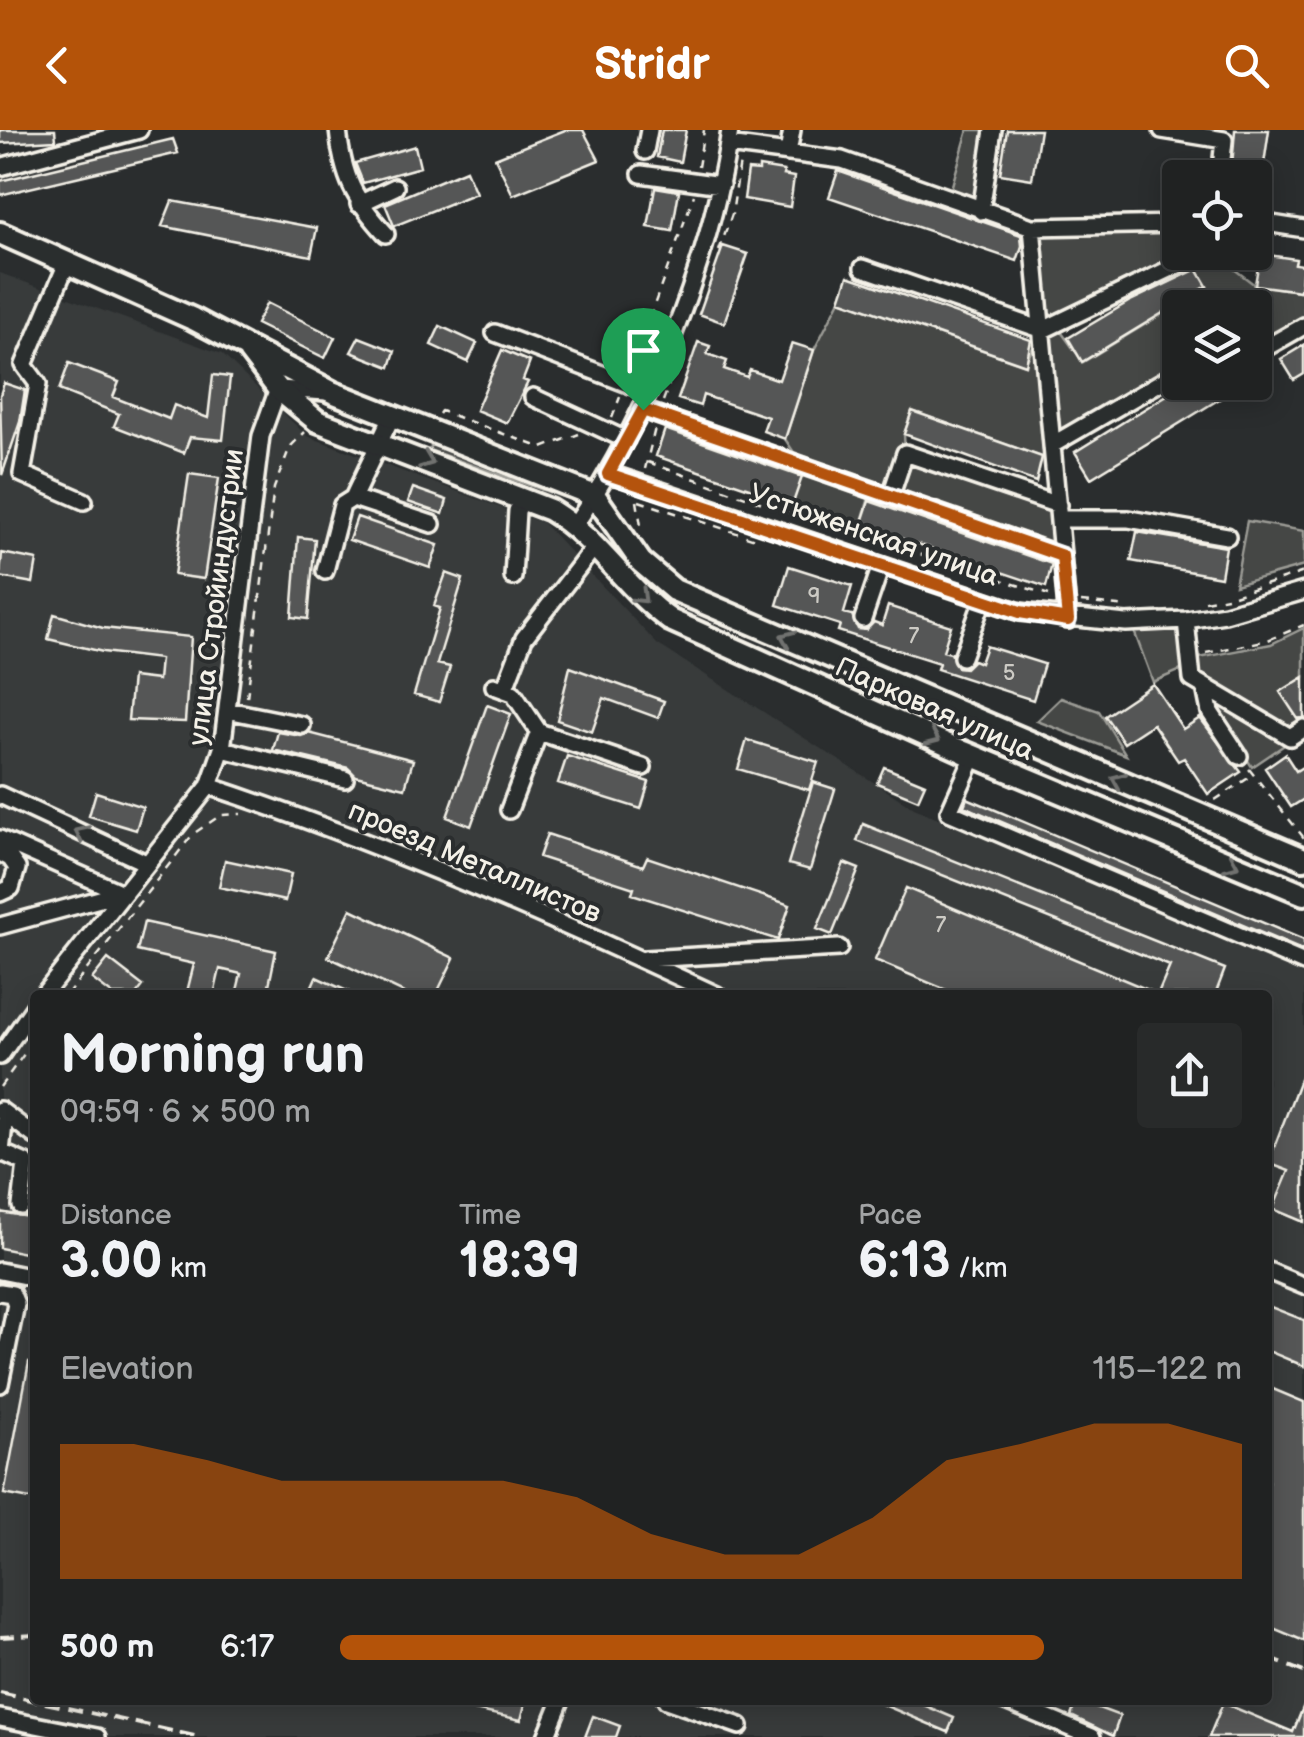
<!DOCTYPE html>
<html lang="en">
<head>
<meta charset="utf-8">
<style>
	:root { --surface:#202222; --page:#282a2a; --text:#f1f3f6; --muted:#a2a4a5; --line:#3d3f40; --accent:#b45309 }
	body { margin:0; font-family:"Balsamiq Sans",sans-serif; background:var(--page); color:var(--text); height:100vh; display:flex; flex-direction:column; font-size:38px; white-space:nowrap }
	* { box-sizing:border-box; margin:0 }
	p { font-size:32px; color:var(--muted) }
	.icon { flex:none; width:55px; height:55px; fill:none; stroke:currentColor; stroke-width:2; stroke-linecap:round; stroke-linejoin:round }
	.map { position:relative; flex:1; overflow:hidden }
	.sheet { position:absolute; left:30px; top:860px; width:1242px; height:715px; display:flex; flex-direction:column; background:var(--surface); border-radius:10px; box-shadow:0 5px 25px #0003,0 0 0 2px var(--line) }
	.sheet>* { flex:none }
	.controls { position:absolute; left:1162px; top:30px; display:grid; gap:20px }
	.controls a { display:grid; place-items:center; width:110px; height:110px; border-radius:10px; background:var(--surface); box-shadow:0 5px 25px #0003,0 0 0 2px var(--line); font-size:50px }
	.pin { position:absolute; display:grid; place-items:center; width:85px; height:85px; color:#fff; margin:-102px -42px; border-radius:50% 50% 50% 0; rotate:-45deg; box-shadow:0 0 10px #0007 }
	.pin .icon { rotate:45deg }
	.round { display:grid; place-items:center; flex:none; width:105px; height:105px; border-radius:10px; background:var(--page) }
	.overview { display:flex; align-items:center; justify-content:space-between; height:170px; padding:0 30px }
	h1 { font-size:55px; font-weight:800; line-height:75px }
	.figures { display:grid; grid-template-columns:repeat(3,1fr); gap:15px; height:170px; padding:10px 30px }
	.figures div { display:grid; align-content:center }
	.figures b { font-size:50px; font-weight:800 }
	.figures small { font-size:28px; font-weight:400 }
	.figures p { font-size:28px }
	.chart { height:280px; padding:20px 30px }
	.chart p { display:flex; justify-content:space-between }
	.chart svg { width:100%; height:180px; margin-top:10px; fill:var(--accent); opacity:.7 }
	ul { padding:0 30px; list-style:none; font-size:32px }
	li { display:grid; grid-template-columns:160px 120px 1fr; align-items:center; height:75px }
	li i { height:25px; border-radius:12px; background:var(--accent) }
	header { display:flex; justify-content:space-between; align-items:center; height:130px; padding:0 30px; background:var(--accent); color:#fff; font-size:45px; font-weight:800 }
	.map>svg:first-child { display:block }
</style>
</head>
<body>
<header><svg class="icon" aria-label="back" viewBox="0 0 24 24"><path d="M15 5l-7 7 7 7"/></svg>Stridr<svg class="icon" aria-label="search" viewBox="0 0 24 24"><circle cx="10" cy="10" r="6"/><path d="M15 15l6 6"/></svg></header>
<div class="map">
<svg width="1304" height="1607" viewBox="0 0 1304 1607">
	<rect width="100%" height="100%" fill="#2a2d2e"/>
	<filter id="ink" filterUnits="userSpaceOnUse"><feTurbulence type="fractalNoise" baseFrequency=".01" numOctaves="2"/><feDisplacementMap in="SourceGraphic" scale="20" xChannelSelector="R" yChannelSelector="G"/><feConvolveMatrix kernelMatrix="1 2 1 2 8 2 1 2 1" color-interpolation-filters="sRGB"/></filter>
	<g filter="url(#ink)">
		<!-- built -->
		<path fill="#373a3a" fill-rule="evenodd" d="M0 143 222 224 307 306 543 393 657 514 914 678 1304 843V1607H0ZM35 865H1268V1570H35Z"/>
		<!-- green -->
		<path fill="#444645" stroke="#9c9c96" stroke-width="2.5" d="M968 0H990L979 77 949 66Z
			M1180 97V122L1198 123 1045 197 1035 100Z
			M1213 123 1255 155 1299 161 1304 133V193L1263 217 1255 212V178H1180V238L1054 311 1045 328 912 281 904 304 905 323 1058 375 1062 426 870 364 861 395 793 373 803 336 785 309 814 220 840 170 1025 235 1040 202 1057 196 1083 232 1207 157 1193 133Z
			M433 313 561 363 563 367 429 320Z
			M1247 391 1304 401V436L1235 455Z
			M1183 498 1186 538 1153 552 1134 501Z
			M1304 498V547L1281 562 1302 596 1290 603 1283 616 1252 637 1196 547 1194 529 1271 514Z
			M1061 568 1099 581 1126 625 1037 591Z"/>
		<!-- building -->
		<path fill="#555756" stroke="#f4f1e8" stroke-width="2.5" d="M0 0H55L56 10 0 13Z
			M565 0H583L599 30 513 65 495 28Z
			M662 0H686L680 32 657 27Z
			M1007 0H1040L1032 49 1000 44Z
			M1235 0H1269L1262 48H1231Z
			M173 9 178 23 0 65V51Z
			M415 16 420 37 363 53 355 33Z
			M759 37 784 41 783 45 794 47 790 77 744 69 748 40 759 41Z
			M466 40 476 63 394 96 385 74Z
			M838 41 1021 105 1022 116 1017 131 829 67Z
			M655 57 679 61 672 101 648 97Z
			M172 71 317 98 311 126 162 96Z
			M723 116 748 124 724 193 699 184Z
			M1268 125 1296 129 1295 134 1303 135 1300 161 1255 155 1259 130H1268Z
			M1197 139 1207 156 1082 232 1068 208 1130 171Z
			M848 146 1031 210 1026 235 840 170Z
			M267 173 335 207 325 228 256 194Z
			M440 196 477 213 468 232 431 215Z
			M359 207 395 221 390 237 351 222Z
			M698 212 710 216 707 224 727 231 724 239 747 247 750 240 779 250 792 213 814 220 785 309 763 301 768 287 703 265 700 276 678 269Z
			M1304 215V244L1294 250 1281 229Z
			M502 220 530 232 523 250 528 252 507 293 476 280Z
			M69 233 119 252 113 267 169 289 174 275 208 288 213 245 230 247 223 310 190 307 184 323 114 296 119 284 59 260Z
			M1188 252H1247L1091 348 1075 322Z
			M4 253 25 260 20 292 2 345 0 265Z
			M912 281 1042 327 1036 352 904 304Z
			M665 299 802 347 793 373 656 326Z
			M189 344 219 348 204 449 174 445Z
			M413 358 447 370 443 384 408 372Z
			M869 371 1052 434 1046 457 861 395Z
			M357 387 438 415 430 438 349 410Z
			M1137 402 1226 417 1221 447 1131 431Z
			M298 407 315 409 308 489 292 487Z
			M2 423 37 430 33 453 0 447Z
			M789 436 852 456 844 483 852 485 858 499 866 500 874 492 882 495 888 476 951 496 943 521 951 523 957 537 965 538 973 530 980 533 986 516 1044 534 1033 570 937 539 939 533 838 501 840 495 777 475Z
			M446 443 463 449 437 534 450 537 439 572 414 565 440 478 434 476Z
			M54 484 103 498 191 507 185 592 128 590 132 547 158 550 160 529 103 522 48 509Z
			M570 537 664 571 658 588 604 568 592 602 557 590Z
			M1304 547V587L1298 589 1280 562Z
			M1153 554 1183 599 1200 588 1241 642 1208 664 1184 628 1178 631 1153 594 1124 613 1105 586Z
			M487 575 511 584 471 696 447 687Z
			M278 602 301 606 309 603 413 630 405 658 356 646 348 638 273 620Z
			M747 610 818 632 809 660 738 639Z
			M1285 624 1296 641 1304 636V669L1291 677 1265 638Z
			M567 626 649 652 641 679 558 653Z
			M884 637 925 654 918 670 877 653Z
			M813 652 835 659 810 740 788 734Z
			M96 662 143 677 136 700 89 686Z
			M967 668 1304 810V821L964 676Z
			M863 694 1225 839 1215 865H958L875 830 906 758 1158 864 1170 836 857 711Z
			M547 704 643 736 647 727 790 775 778 810 632 764 634 758 539 727Z
			M225 730 291 744 285 771 219 757Z
			M844 733 859 739 832 805 817 799Z
			M351 779 454 828 436 865H408L328 827Z
			M144 792 276 821 267 865H236L241 844 220 839 214 865 187 862 194 834 137 821Z
			M108 829 143 856 136 865H113L92 849Z
			M316 847 356 865H308Z
			M1304 939V1092L1273 1079 1289 1041 1268 1033Z
			M0 1082 35 1088V1125L0 1118Z
			M1268 1176 1304 1190V1236L1268 1221Z
			M29 1232 35 1233V1370L4 1364Z
			M1268 1257 1304 1272V1511L1268 1496Z
			M451 1570H526L521 1590 451 1575Z
			M872 1570H912L954 1588 948 1602Z
			M1077 1570 1120 1586 1113 1606 1071 1586Z
			M1223 1573 1293 1602 1304 1575V1607H1209Z
			M593 1586 620 1596 616 1607H585Z"/>
		<g fill="none" stroke-linecap="round" stroke-linejoin="round">
			<defs>
				<path id="minor" d="M338 0C343 48 354 69 386 104
					M1162 0 1224 10 1220 48
					M728 15 842 30 1032 97
					M645 21 649 0
					M788 23 792 0
					M0 37 139 0
					M641 44 721 55
					M359 74 395 57
					M981 81 993 0
					M1255 98 1266 93 1304 99
					M67 133 24 235 38 254 22 344 84 371
					M863 138 1043 200 1205 122
					M495 203 649 262
					M617 210 662 229
					M1255 215 1262 220 1304 196
					M533 267 626 310
					M643 280 1062 426
					M392 286 353 368 432 394
					M1052 315 1180 241
					M608 343 1020 482 1126 493 1186 490 1225 484 1304 461
					M890 368 905 323 1058 375
					M1059 389H1129L1227 406
					M575 395C648 287 712 129 730 0
					M325 441 342 375 353 368
					M513 447 517 381 522 369
					M863 489 881 436
					M1068 490 1032 97 1180 94
					M1186 490 1192 549 1290 607 1304 598
					M962 527 983 470
					M494 556 513 563 539 602 643 637
					M1205 557 1210 582 1239 626
					M504 560 524 508 595 416
					M227 580 302 595
					M222 619 345 649
					M974 626 949 682 1304 833
					M209 656C384 714 550 787 717 865
					M0 665 146 733
					M509 680 539 602
					M0 709 122 763
					M0 723 10 728 17 738 11 758 0 763
					M0 796 122 763
					M645 829 839 818
					M43 865 209 656 222 619 261 306 278 259 327 262
					M0 926 35 876
					M0 980 35 1006
					M5 985 1 1022 26 1033 21 1076
					M0 1141 35 1148
					M1268 1141 1304 1156
					M0 1162 12 1164 16 1174 0 1254
					M666 1570 740 1596
					M1003 1570 1092 1607
					M0 1588 97 1607
					M546 1607 561 1570"/>
				<path id="major" d="M0 103 193 189 332 262 595 366 641 432 674 460 1304 729
					M249 221 278 259 317 291 550 380C598 409 625 458 670 490L964 622 1304 764"/>
			</defs>
			<!-- minor casing -->
			<use href="#minor" stroke="#f4f1e8" stroke-width="22"/>
			<!-- major casing -->
			<use href="#major" stroke="#f4f1e8" stroke-width="28"/>
			<!-- path -->
			<path stroke="#f4f1e8" stroke-width="2.5" stroke-dasharray="8 8" stroke-linecap="butt" d="M698 37 704 0
				M719 121 732 84 740 32
				M644 203 694 65
				M663 271 669 255
				M439 284 441 281 542 318 579 304
				M612 288 620 267
				M648 332 793 384 1049 465
				M645 339 655 298
				M637 371 642 402
				M639 371 755 409
				M1234 465 1304 442
				M1205 471 1227 467
				M1081 472 1128 477
				M1206 523 1268 510 1304 495
				M247 567 274 358 290 317 305 302
				M1249 639 1304 708
				M1215 670 1253 645
				M67 865 193 704 221 685 241 684
				M0 957 35 909"/>
			<!-- minor -->
			<use href="#minor" stroke="#2a2d2e" stroke-width="15"/>
			<!-- major -->
			<use href="#major" stroke="#2a2d2e" stroke-width="20"/>
			<!-- rail -->
			<path stroke="#f4f1e8" stroke-width="4" stroke-dasharray="15 8" stroke-linecap="butt" d="M0 1507 35 1505
				M1268 1528 1304 1542
				M0 1563 199 1607"/>
		</g>
		<!-- one-way arrows -->
		<defs><path id="oneway-chevron" d="M-2-3.5L2.5 0L-2 3.5" fill="none" stroke-width="1.6" stroke-linecap="round" stroke-linejoin="round" transform="scale(2.5)"/></defs>
		<g stroke="#71726f">
			<use href="#oneway-chevron" transform="translate(427 331) rotate(21)"/>
			<use href="#oneway-chevron" transform="translate(641 467) rotate(44)"/>
			<use href="#oneway-chevron" transform="translate(787 508) rotate(-157)"/>
			<use href="#oneway-chevron" transform="translate(933 608) rotate(24)"/>
			<use href="#oneway-chevron" transform="translate(1118 650) rotate(-157)"/>
			<use href="#oneway-chevron" transform="translate(81 703) rotate(-155)"/>
			<use href="#oneway-chevron" transform="translate(1232 734) rotate(23)"/>
		</g>
	</g>
	<g fill="none" stroke-linecap="round" stroke-linejoin="round" filter="url(#ink)">
		<defs>
			<path id="route" d="M643 280 1062 426 1068 490 1020 482 608 344Z"/>
		</defs>
		<!-- route casing -->
		<use href="#route" stroke="#fff" stroke-width="20"/>
		<!-- route -->
		<use href="#route" stroke="#b45309" stroke-width="12"/>
	</g>
	<g text-anchor="middle" stroke-width="8" stroke-linejoin="round" paint-order="stroke">
		<!-- number labels -->
		<g font-size="22" fill="#cccac4">
			<text x="814" y="473">9</text>
			<text x="914" y="513">7</text>
			<text x="1009" y="550">5</text>
			<text x="941" y="802">7</text>
		</g>
		<!-- street labels -->
		<g font-size="28" fill="#f4f1e8" stroke="#2a2d2e">
			<text transform="translate(874 404) rotate(19)" y="10">Устюженская улица</text>
			<text transform="translate(215 467) rotate(-83)" y="10">улица Стройиндустрии</text>
			<text transform="translate(935 578) rotate(24)" y="10">Парковая улица</text>
			<text transform="translate(475 731) rotate(23)" y="10">проезд Металлистов</text>
		</g>
	</g>
</svg>
<div class="controls">
<a><svg class="icon" aria-label="locate" viewBox="0 0 24 24"><circle cx="12" cy="12" r="6"/><path d="M12 2v4M12 18v4M2 12h4M18 12h4"/></svg></a>
<a><svg class="icon" aria-label="layers" viewBox="0 0 24 24"><path d="M12 4l9 5-9 5-9-5zM3 14l9 5 9-5"/></svg></a>
</div>
<div class="pin" style="left:643px;top:280px;background:#1e9e55"><svg class="icon" aria-label="arrive" viewBox="0 0 24 24"><path d="M6 21V4h12l-3 4 3 4H6"/></svg></div>
<section class="sheet">
<div class="overview"><div><h1>Morning run</h1><p>09:59 · 6 × 500 m</p></div><a class="round"><svg class="icon" aria-label="share" viewBox="0 0 24 24"><path d="M12 15V3M7 8l5-5 5 5M5 13v7h14v-7"/></svg></a></div>
<div class="figures">
<div><p>Distance</p><b>3.00<small> km</small></b></div>
<div><p>Time</p><b>18:39</b></div>
<div><p>Pace</p><b>6:13<small> /km</small></b></div>
</div>
<div class="chart"><p><span>Elevation</span>115–122 m</p>
<svg viewBox="0 0 160 44" preserveAspectRatio="none"><path d="M0 44V11L10 11L20 15L30 20L40 20L50 20L60 20L70 24L80 33L90 38L100 38L110 29L120 15L130 11L140 6L150 6L160 11V44z"/></svg>
</div>
<ul>
<li><b>500 m</b>6:17<i style="width:78%"></i></li>
</ul>
</section>
</div>
</body>
</html>
